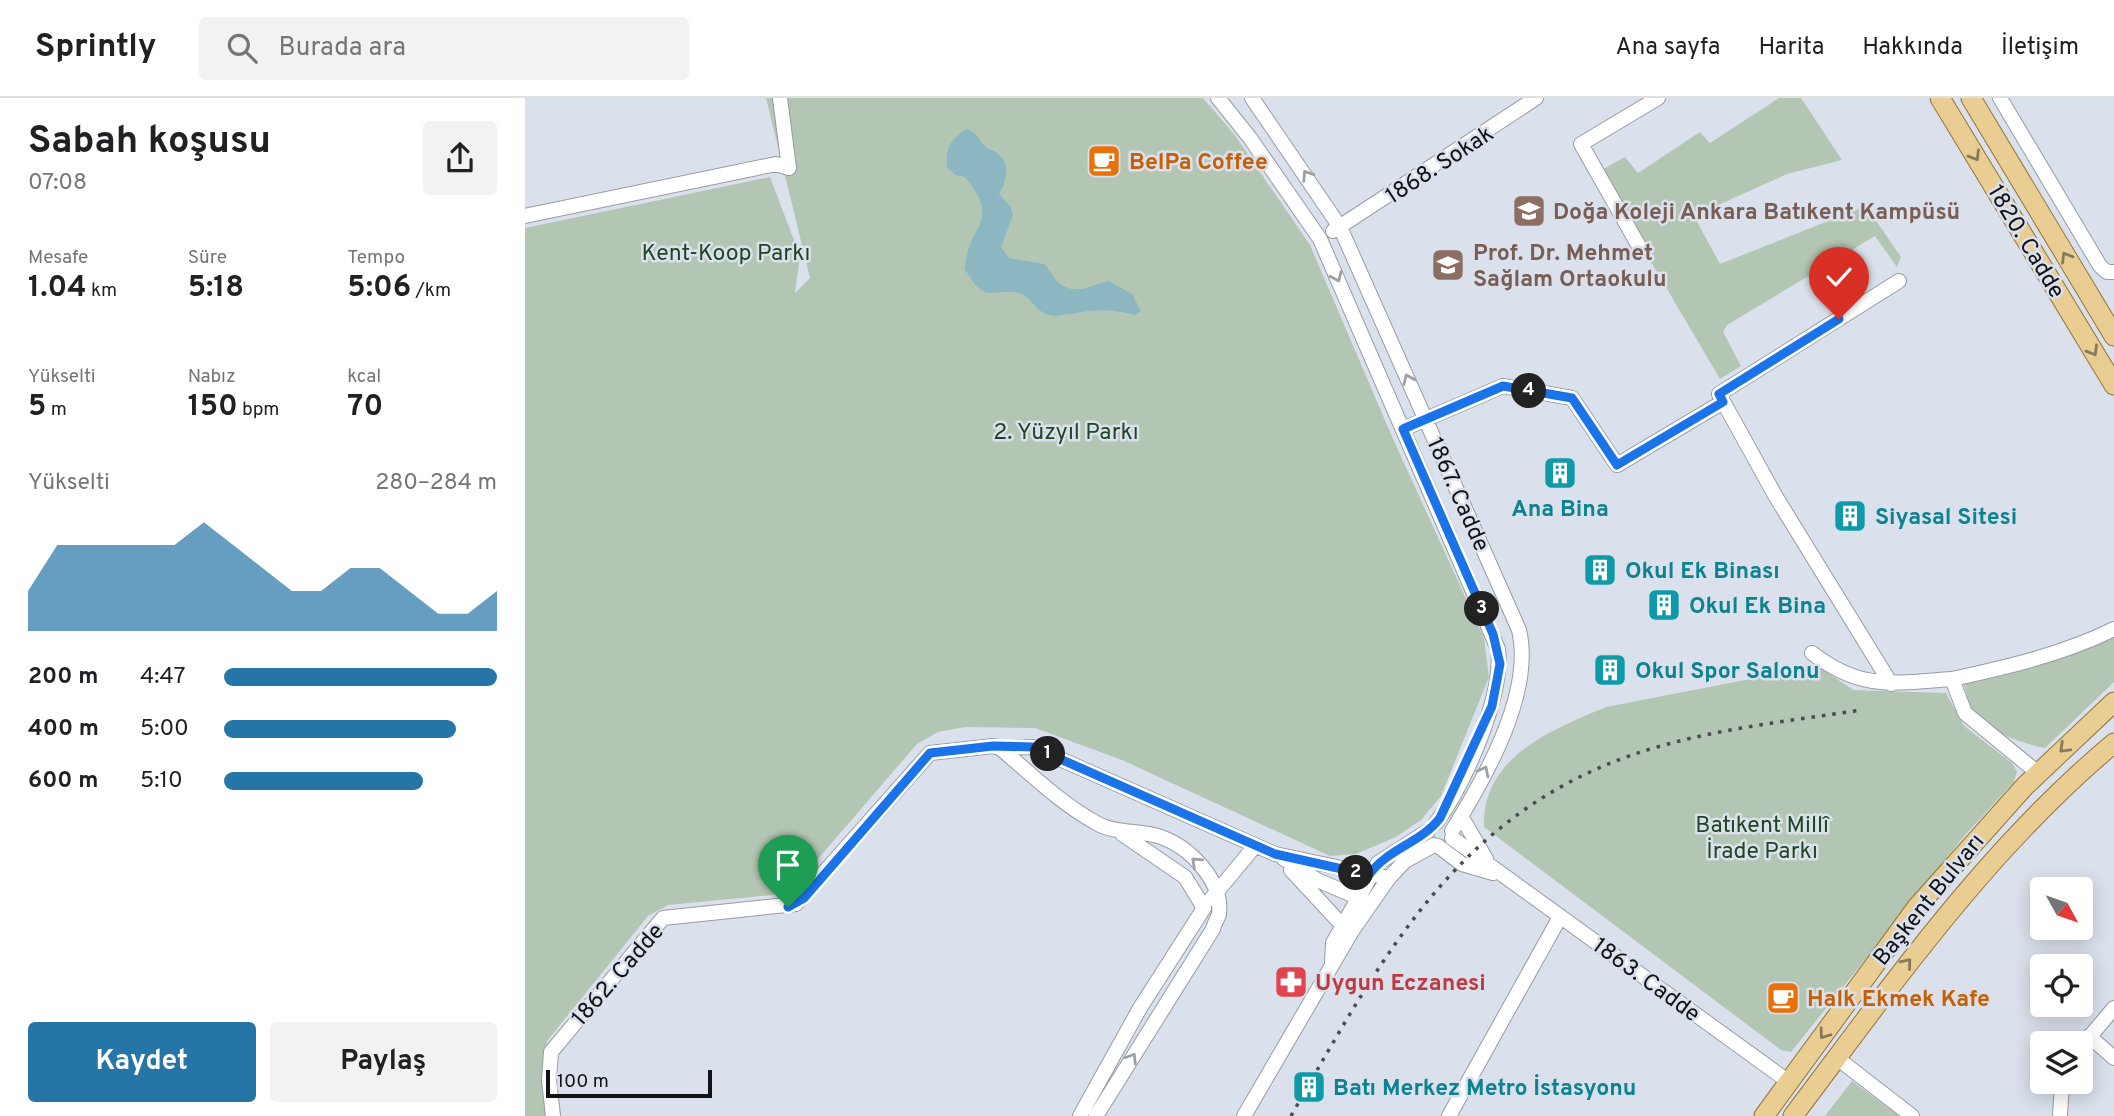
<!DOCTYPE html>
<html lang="tr">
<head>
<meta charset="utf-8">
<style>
	:root { --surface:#fff; --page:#f2f2f2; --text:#202124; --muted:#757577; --line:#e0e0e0; --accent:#2576a7 }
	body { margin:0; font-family:Overpass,sans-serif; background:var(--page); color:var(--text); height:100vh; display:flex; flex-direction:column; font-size:26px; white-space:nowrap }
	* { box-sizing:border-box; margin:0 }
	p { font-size:23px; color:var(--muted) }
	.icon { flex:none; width:38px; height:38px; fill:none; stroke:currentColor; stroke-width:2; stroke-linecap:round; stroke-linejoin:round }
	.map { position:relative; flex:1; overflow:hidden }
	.side { display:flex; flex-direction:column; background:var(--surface); width:525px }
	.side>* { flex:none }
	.needle { width:46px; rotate:130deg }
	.buttons { position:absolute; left:1505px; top:779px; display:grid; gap:14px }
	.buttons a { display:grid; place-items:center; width:63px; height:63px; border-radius:7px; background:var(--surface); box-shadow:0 4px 18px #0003; font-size:35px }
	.scale { position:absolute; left:21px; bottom:18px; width:166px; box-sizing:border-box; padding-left:7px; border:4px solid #101215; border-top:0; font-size:19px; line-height:24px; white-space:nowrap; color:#101215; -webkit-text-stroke:5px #dbe1ec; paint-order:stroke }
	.pin { position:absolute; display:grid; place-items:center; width:60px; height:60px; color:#fff; margin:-72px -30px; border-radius:50% 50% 50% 0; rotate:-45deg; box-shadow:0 0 7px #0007 }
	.pin .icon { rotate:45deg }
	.km { position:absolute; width:35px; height:35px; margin:-18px; border-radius:50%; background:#222; color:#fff; font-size:19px; line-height:35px; text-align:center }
	.round { display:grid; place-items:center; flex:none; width:74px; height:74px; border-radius:7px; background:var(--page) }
	.head { display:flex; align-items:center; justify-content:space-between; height:119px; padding:0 28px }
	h1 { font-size:38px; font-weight:700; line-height:52px }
	.figures { display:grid; grid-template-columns:repeat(3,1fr); gap:10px; height:119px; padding:7px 28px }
	.figures div { display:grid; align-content:center }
	.figures b { font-size:30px; font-weight:700 }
	.figures small { font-size:19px; font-weight:400 }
	.figures p { font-size:19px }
	.chart { height:196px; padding:14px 28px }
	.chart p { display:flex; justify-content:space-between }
	.chart svg { width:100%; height:126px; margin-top:7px; fill:var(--accent); opacity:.7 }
	.action { display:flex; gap:14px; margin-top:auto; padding:14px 28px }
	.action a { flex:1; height:80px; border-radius:7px; background:var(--accent); color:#fff; font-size:28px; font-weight:700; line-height:80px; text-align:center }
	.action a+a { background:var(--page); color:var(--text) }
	ul { padding:0 28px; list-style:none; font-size:23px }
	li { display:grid; grid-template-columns:112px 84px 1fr; align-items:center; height:52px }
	li i { height:18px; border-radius:9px; background:var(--accent) }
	header { display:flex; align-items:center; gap:42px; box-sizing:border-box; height:98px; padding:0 35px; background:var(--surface); border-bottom:2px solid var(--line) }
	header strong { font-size:33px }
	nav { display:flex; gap:38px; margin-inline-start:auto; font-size:24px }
	.search { width:490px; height:63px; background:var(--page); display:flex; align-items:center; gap:18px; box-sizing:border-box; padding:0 24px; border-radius:7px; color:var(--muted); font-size:26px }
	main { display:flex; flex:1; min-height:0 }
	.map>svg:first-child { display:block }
</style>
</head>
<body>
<header>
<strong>Sprintly</strong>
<div class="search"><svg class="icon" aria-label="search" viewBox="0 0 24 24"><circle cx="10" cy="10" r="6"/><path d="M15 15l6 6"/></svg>Burada ara</div>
<nav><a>Ana sayfa</a><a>Harita</a><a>Hakkında</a><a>İletişim</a></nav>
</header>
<main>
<section class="side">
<div class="head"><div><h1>Sabah koşusu</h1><p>07:08</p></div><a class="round"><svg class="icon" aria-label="share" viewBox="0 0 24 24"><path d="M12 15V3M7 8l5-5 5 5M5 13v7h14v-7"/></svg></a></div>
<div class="figures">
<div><p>Mesafe</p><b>1.04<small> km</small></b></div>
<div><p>Süre</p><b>5:18</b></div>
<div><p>Tempo</p><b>5:06<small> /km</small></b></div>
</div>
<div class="figures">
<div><p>Yükselti</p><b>5<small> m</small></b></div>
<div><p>Nabız</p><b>150<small> bpm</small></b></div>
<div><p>kcal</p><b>70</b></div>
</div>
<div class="chart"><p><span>Yükselti</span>280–284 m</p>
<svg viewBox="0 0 160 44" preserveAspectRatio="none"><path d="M0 44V30L10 14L20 14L30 14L40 14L50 14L60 6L70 14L80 22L90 30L100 30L110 22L120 22L130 30L140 38L150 38L160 30V44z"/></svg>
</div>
<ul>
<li><b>200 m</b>4:47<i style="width:100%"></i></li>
<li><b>400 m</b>5:00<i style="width:85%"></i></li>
<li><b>600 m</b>5:10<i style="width:73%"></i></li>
</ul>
<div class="action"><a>Kaydet</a><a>Paylaş</a></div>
</section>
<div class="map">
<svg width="1589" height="1018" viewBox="0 0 1589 1018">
	<rect width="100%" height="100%" fill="#dbe1ec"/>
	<!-- green -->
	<path fill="#b3c5b3" d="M241 0H678L709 36 785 147 868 341 959 540 964 579 916 698 896 722 871 739 831 756 805 758 597 662 510 630 440 629 413 634 392 646 267 791 258 796 143 807 123 818 22 943 18 963 22 1018H0V130L245 79 275 158 270 195 285 180Z
		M1254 0H1276L1317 62 1262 76 1169 118 1195 166 1341 108 1376 159 1372 169 1350 138 1202 227 1198 234 1216 268 1195 281 1073 74 1100 59 1113 75 1175 34 1185 45Z
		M1589 536V584L1520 650C1498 646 1462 633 1448 614 1442 606 1441 592 1438 582Z
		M1293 568 1328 592 1421 595 1439 628 1487 665 1492 674 1489 684 1440 737 1266 954 1256 952 959 729C957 658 1027 632 1081 609Z
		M1327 983 1374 1018H1300Z"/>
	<!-- water -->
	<path fill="#8bb6c2" d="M442 31C453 35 453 43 462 50 465 52 469 52 472 55 487 66 481 83 474 96L485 108 488 117 476 149 484 160 519 166C525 171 528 180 533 184 550 199 567 187 583 183L607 196 616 213 610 217C591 211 570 211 551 215 542 216 533 219 524 217 511 214 506 198 494 195 464 189 461 208 440 171 442 126 478 125 440 79L431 77 422 70C420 52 425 40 442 31Z"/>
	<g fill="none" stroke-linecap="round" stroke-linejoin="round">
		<defs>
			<path id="minor" d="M693 0 725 40 795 141 973 551C979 598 939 687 911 725
				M727 0 815 129 994 532C1009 595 960 680 927 733
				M1475 0 1575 168 1582 174H1589
				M0 118 251 66 264 70 255 0
				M808 133 1011 0
				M1115 150 1056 46 1133 0
				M878 331 978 288 1047 300 1092 367 1198 304
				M1287 555C1336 593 1369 585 1427 581L1440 615 1513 675
				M1427 581C1482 569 1539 556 1589 531
				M1366 586 1251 399 1194 296 1374 183
				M475 650 508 649 750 756 864 780
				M936 718 961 761
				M927 740 1264 984
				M913 748 937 766 968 775
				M758 760 792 782 839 802
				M766 772 817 827
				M686 801 730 748
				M807 865 808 845 853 765 903 733
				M1564 938 1589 960
				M1556 949 1589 910
				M1312 960 1387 1018
				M28 1018 24 982 26 954 138 820 271 806 405 655 468 648 475 650C506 676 536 706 573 726 592 736 616 732 636 739 664 749 698 782 694 816 693 820 689 826 688 831L571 1018
				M555 1018 615 910 679 810 660 779 597 736
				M719 1018 827 833 864 780 880 763 909 747
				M924 1018 1035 819
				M1535 1018 1537 984"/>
			<path id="major" d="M1415 0 1589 287
				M1446 0 1589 238
				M1239 1018 1392 809 1500 688 1589 604
				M1268 1018C1367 887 1462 751 1589 645"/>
		</defs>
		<!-- minor casing -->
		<use href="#minor" stroke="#969ca6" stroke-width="16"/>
		<!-- major casing -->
		<use href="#major" stroke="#937537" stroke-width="21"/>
		<!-- minor -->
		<use href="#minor" stroke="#fff" stroke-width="14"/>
		<!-- major -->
		<use href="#major" stroke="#e9cd92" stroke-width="19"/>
		<!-- rail -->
		<path stroke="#484b50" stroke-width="3.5" stroke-dasharray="3.5 7" stroke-linecap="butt" d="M766 1018C862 850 940 700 1143 646 1205 629 1272 622 1336 612"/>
	</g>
	<!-- one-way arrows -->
	<defs><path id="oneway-chevron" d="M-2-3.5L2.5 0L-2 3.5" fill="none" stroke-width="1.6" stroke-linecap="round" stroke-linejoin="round" transform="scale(1.75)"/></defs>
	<g stroke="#87795a">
		<use href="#oneway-chevron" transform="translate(1450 58) rotate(59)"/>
		<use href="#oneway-chevron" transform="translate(1541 159) rotate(-121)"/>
		<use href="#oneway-chevron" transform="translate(1568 253) rotate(59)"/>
		<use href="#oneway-chevron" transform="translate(1539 650) rotate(136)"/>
		<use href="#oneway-chevron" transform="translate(1382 865) rotate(-51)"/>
		<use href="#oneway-chevron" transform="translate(1299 936) rotate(126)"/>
	</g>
	<g stroke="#9fa0a1">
		<use href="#oneway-chevron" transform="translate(782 77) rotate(-123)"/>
		<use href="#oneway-chevron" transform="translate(812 179) rotate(66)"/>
		<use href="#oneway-chevron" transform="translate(883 281) rotate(-114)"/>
		<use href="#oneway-chevron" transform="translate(959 673) rotate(-63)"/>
		<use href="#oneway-chevron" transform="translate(671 764) rotate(-137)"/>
		<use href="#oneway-chevron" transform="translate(607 960) rotate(-58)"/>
	</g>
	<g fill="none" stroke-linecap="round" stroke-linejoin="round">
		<defs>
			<path id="route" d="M263 809 279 800 405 655 468 648 508 649 750 756 844 777C862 751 896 745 915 720L967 608 975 566 968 536 878 331 978 288 1047 300 1092 367 1198 304 1194 296 1314 221"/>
		</defs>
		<!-- route casing -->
		<use href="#route" stroke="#fff" stroke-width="14"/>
		<!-- route -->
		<use href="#route" stroke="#1a73e8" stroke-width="9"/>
	</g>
	<!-- icons -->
	<defs>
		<symbol id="cafe-square" viewBox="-11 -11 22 22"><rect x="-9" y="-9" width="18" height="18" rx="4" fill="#e8710a" stroke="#dbe1ec"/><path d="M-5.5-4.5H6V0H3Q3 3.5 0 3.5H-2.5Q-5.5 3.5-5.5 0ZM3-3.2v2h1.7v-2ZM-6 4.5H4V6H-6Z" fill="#fff"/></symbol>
		<symbol id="school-square" viewBox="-11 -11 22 22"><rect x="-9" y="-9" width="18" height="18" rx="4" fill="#8d6e63" stroke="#dbe1ec"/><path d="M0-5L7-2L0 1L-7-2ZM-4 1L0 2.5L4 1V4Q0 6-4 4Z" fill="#fff"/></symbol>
		<symbol id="building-square" viewBox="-11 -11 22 22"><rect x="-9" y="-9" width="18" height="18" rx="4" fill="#0f9aa8" stroke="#dbe1ec"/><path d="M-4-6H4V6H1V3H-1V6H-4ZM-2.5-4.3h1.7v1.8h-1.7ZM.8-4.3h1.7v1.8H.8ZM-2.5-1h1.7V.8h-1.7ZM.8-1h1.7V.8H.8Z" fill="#fff"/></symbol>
		<symbol id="pharmacy-square" viewBox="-11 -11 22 22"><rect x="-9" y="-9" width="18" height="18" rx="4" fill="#e0444e" stroke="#dbe1ec"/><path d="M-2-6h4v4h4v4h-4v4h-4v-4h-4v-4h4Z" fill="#fff"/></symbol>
	</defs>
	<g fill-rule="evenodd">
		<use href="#cafe-square" x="560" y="44" width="38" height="38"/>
		<use href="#school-square" x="985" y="94" width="38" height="38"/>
		<use href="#school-square" x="904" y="148" width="38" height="38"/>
		<use href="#building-square" x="1016" y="356" width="38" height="38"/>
		<use href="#building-square" x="1306" y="399" width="38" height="38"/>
		<use href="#building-square" x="1056" y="453" width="38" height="38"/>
		<use href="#building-square" x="1120" y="488" width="38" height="38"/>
		<use href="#building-square" x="1066" y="553" width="38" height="38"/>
		<use href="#pharmacy-square" x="747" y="865" width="38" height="38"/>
		<use href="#cafe-square" x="1239" y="881" width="38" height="38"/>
		<use href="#building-square" x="765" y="970" width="38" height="38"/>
	</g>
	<g text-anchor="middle" stroke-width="5" stroke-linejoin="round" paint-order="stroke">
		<!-- food labels -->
		<g font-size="23" font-weight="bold" fill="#c56008" stroke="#dbe1ec" text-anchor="start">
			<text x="604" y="71">BelPa Coffee</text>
			<text x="1282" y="908">Halk Ekmek Kafe</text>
		</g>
		<!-- street labels -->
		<g font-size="23" fill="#101215" stroke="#dbe1ec">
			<text transform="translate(914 66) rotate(-33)" y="8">1868. Sokak</text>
			<text transform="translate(1502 143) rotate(59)" y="8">1820. Cadde</text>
			<text transform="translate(934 396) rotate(66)" y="8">1867. Cadde</text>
			<text transform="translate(1403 801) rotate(-51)" y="8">Başkent Bulvarı</text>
			<text transform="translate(92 876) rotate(-49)" y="8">1862. Cadde</text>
			<text transform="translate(1122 881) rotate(36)" y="8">1863. Cadde</text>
		</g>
		<!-- education labels -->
		<g font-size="23" font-weight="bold" fill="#785e54" stroke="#dbe1ec" text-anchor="start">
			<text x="1028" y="121">Doğa Koleji Ankara Batıkent Kampüsü</text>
			<text x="948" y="162">Prof. Dr. Mehmet<tspan x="948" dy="26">Sağlam Ortaokulu</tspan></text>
		</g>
		<!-- park labels -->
		<g font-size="23" fill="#1f4620" stroke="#dbe1ec">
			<text x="201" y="162">Kent-Koop Parkı</text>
			<text x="541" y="341">2. Yüzyıl Parkı</text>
			<text x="1237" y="734">Batıkent Millî<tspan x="1237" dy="26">İrade Parkı</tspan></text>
		</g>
		<!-- culture labels -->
		<g font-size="23" font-weight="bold" fill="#0d838f" stroke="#dbe1ec" text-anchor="start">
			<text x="1035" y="418" text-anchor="middle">Ana Bina</text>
			<text x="1350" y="426">Siyasal Sitesi</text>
			<text x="1100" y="480">Okul Ek Binası</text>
			<text x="1164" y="515">Okul Ek Bina</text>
			<text x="1110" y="580">Okul Spor Salonu</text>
			<text x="808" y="997">Batı Merkez Metro İstasyonu</text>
		</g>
		<!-- health labels -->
		<g font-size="23" font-weight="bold" fill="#be3a42" stroke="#dbe1ec" text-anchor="start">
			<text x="790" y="892">Uygun Eczanesi</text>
		</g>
	</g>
</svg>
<div class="buttons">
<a><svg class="needle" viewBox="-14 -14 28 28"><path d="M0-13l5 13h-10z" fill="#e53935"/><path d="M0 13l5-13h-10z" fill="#757577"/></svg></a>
<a><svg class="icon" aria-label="locate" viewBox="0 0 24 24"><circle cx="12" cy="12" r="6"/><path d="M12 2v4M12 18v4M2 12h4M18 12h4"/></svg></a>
<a><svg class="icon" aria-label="layers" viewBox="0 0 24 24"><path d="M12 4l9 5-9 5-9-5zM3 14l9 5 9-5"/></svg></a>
</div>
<div class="scale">100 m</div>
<div class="pin" style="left:263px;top:809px;background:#1e9e55"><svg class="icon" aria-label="arrive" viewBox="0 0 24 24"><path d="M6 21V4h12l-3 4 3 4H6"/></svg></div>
<div class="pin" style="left:1314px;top:221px;background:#d93025"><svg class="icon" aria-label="check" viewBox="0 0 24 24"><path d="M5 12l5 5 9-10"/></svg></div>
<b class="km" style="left:523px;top:656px">1</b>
<b class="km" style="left:831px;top:775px">2</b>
<b class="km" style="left:957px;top:511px">3</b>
<b class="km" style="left:1004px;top:293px">4</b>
</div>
</main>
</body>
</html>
